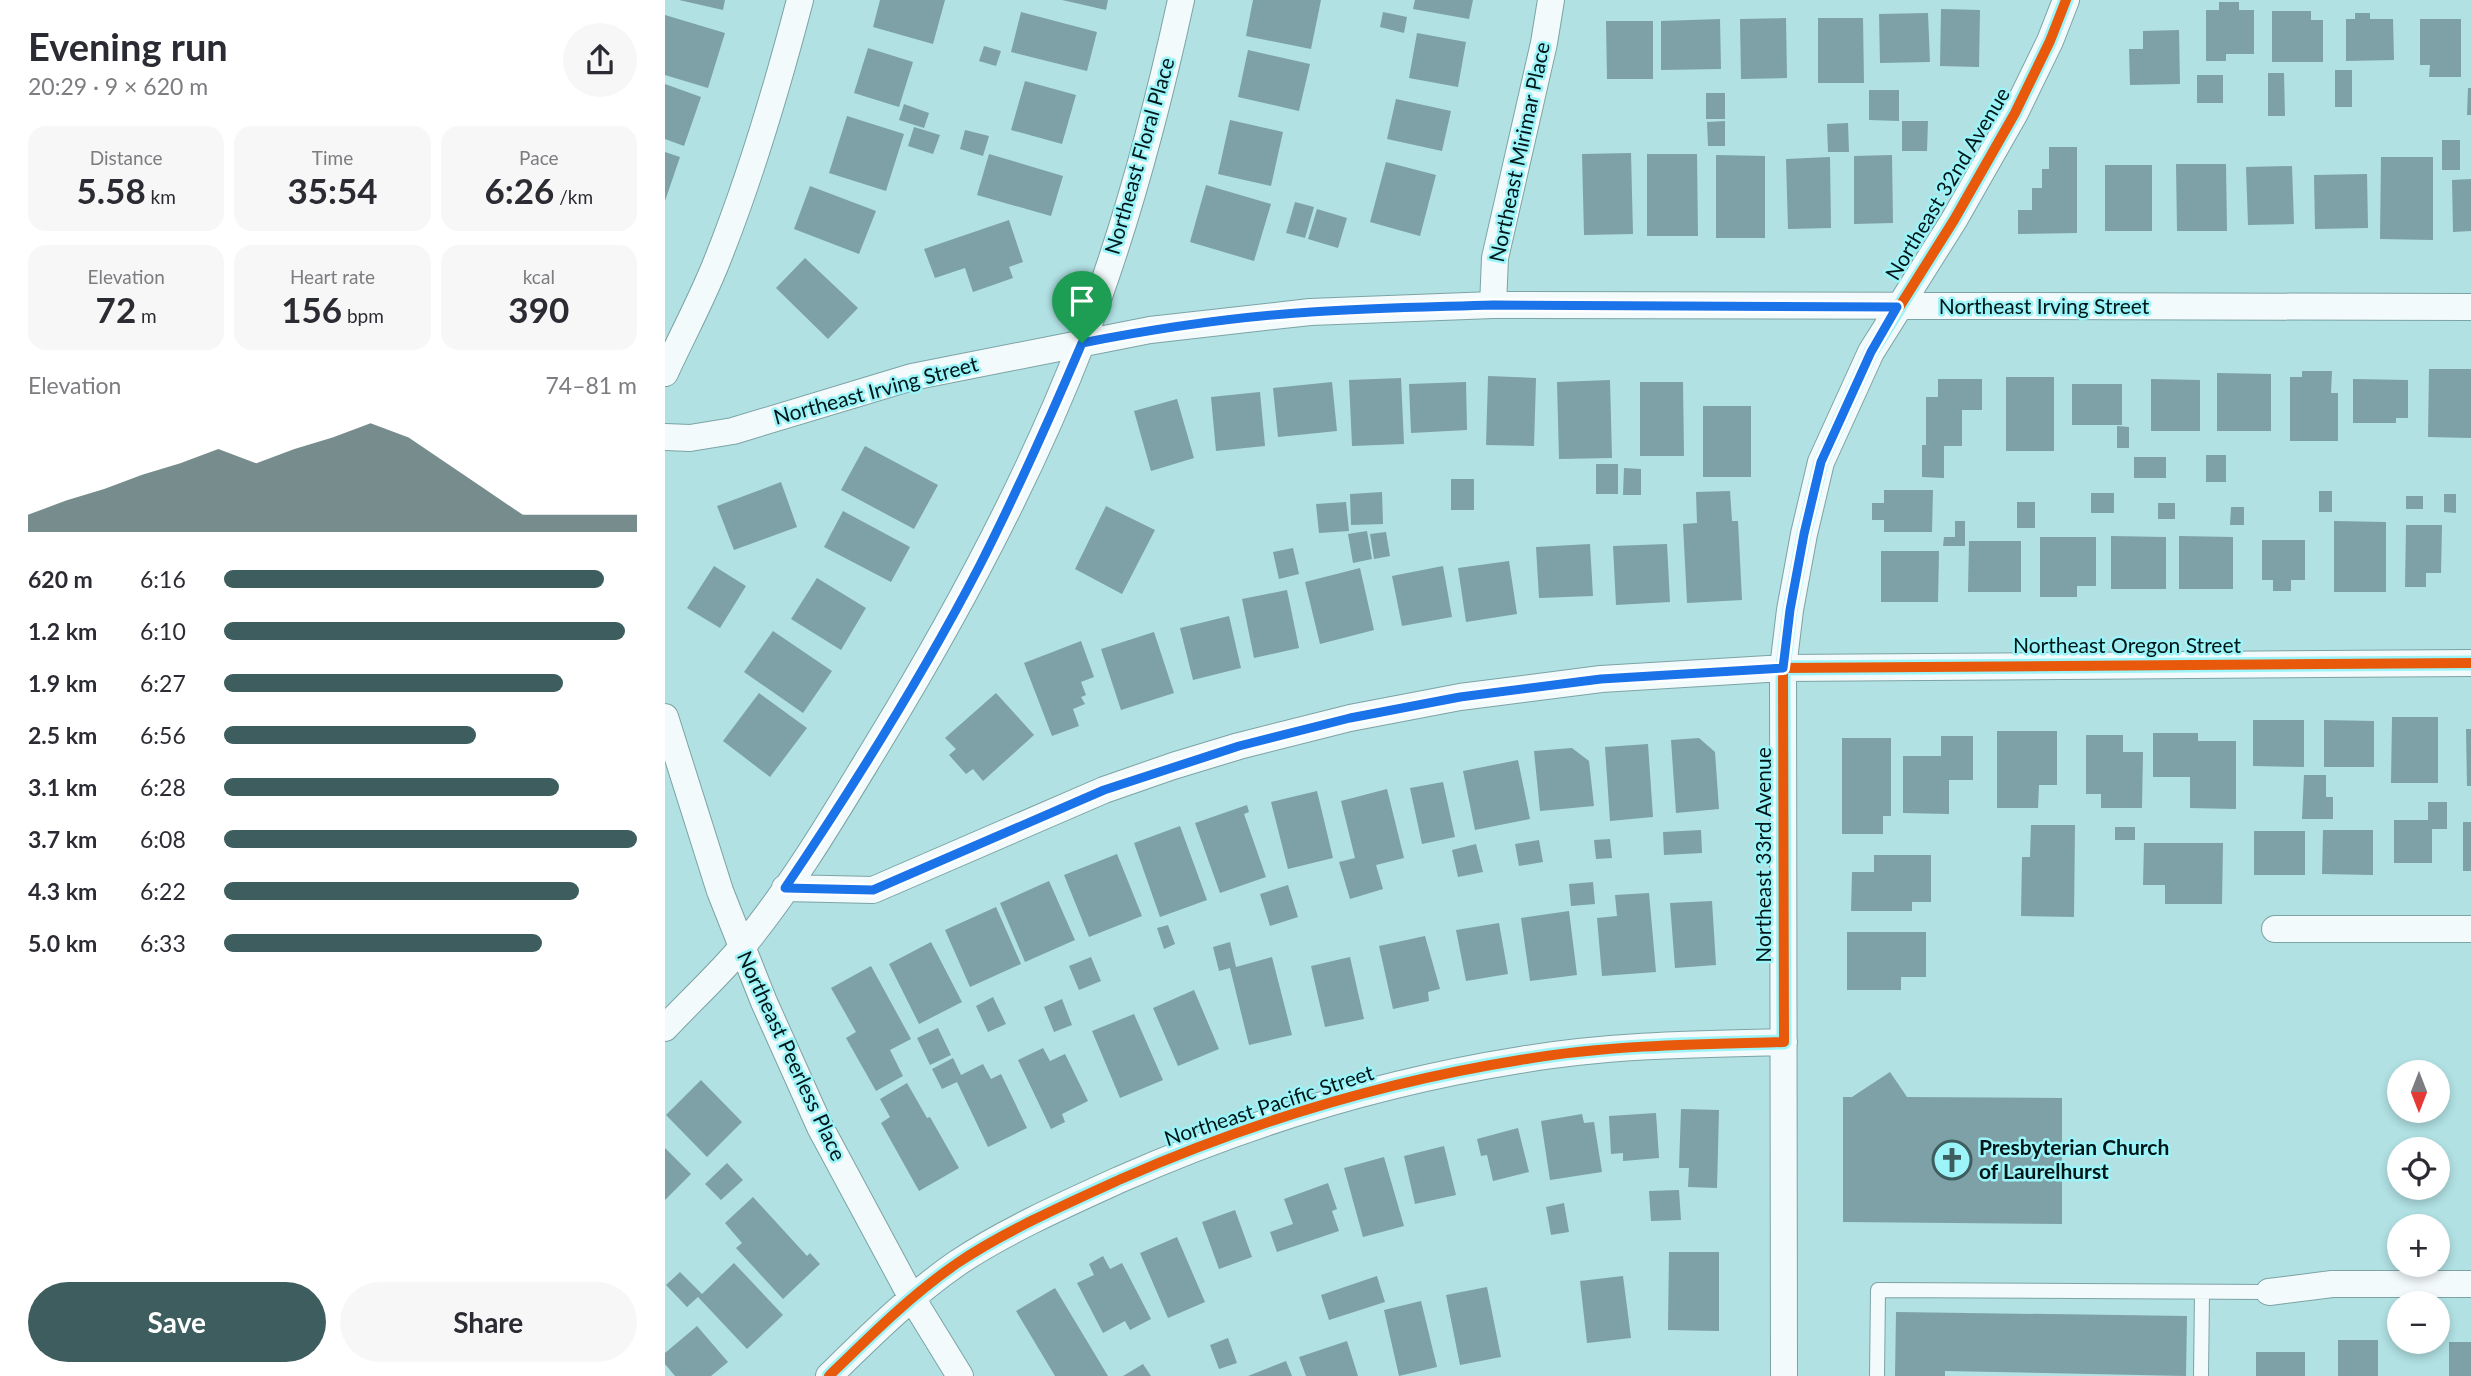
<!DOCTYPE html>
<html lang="en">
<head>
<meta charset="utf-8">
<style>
	:root { --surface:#fff; --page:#f7f7f7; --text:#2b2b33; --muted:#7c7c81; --accent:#3e5d5e }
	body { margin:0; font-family:Lato,sans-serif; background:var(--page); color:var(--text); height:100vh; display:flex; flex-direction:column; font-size:26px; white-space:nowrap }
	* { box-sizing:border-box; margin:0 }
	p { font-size:23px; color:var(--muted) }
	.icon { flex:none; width:38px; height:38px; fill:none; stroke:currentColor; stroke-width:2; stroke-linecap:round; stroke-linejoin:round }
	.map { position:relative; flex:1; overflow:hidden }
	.sheet { display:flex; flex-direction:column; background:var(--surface); width:665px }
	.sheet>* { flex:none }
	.needle { width:46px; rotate:180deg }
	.fabs { position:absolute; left:1722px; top:1060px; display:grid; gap:14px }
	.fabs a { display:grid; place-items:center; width:63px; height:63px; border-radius:50%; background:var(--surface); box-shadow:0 4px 10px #0003; font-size:35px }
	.pin { position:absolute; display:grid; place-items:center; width:60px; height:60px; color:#fff; margin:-72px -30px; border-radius:50% 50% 50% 0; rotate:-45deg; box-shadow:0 0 7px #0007 }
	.pin .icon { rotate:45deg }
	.round { display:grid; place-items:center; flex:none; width:74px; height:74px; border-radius:37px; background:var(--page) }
	.head { display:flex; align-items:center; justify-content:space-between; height:119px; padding:0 28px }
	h1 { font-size:38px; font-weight:700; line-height:52px }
	.figures { display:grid; grid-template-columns:repeat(3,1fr); gap:10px; height:119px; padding:7px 28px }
	.figures div { display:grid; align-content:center; border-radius:18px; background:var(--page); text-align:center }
	.figures b { font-size:35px; font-weight:700 }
	.figures small { font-size:19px; font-weight:400 }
	.figures p { font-size:19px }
	.chart { height:196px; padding:14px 28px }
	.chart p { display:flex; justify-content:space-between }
	.chart svg { width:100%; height:126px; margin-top:7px; fill:var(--accent); opacity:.7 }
	.cta { display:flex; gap:14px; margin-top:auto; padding:14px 28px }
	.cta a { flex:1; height:80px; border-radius:42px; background:var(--accent); color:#fff; font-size:28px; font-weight:700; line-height:80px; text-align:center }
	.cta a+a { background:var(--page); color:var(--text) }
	ul { padding:0 28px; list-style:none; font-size:23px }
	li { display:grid; grid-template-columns:112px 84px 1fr; align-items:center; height:52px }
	li i { height:18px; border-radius:9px; background:var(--accent) }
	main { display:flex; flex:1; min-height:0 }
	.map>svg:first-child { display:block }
</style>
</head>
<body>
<main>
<section class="sheet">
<div class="head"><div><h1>Evening run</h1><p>20:29 · 9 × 620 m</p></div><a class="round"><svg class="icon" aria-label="share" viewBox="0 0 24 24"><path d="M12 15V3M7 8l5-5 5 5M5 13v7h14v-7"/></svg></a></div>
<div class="figures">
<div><p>Distance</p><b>5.58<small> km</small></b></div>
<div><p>Time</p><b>35:54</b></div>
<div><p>Pace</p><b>6:26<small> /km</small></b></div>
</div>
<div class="figures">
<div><p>Elevation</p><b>72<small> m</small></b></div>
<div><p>Heart rate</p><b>156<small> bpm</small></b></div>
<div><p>kcal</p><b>390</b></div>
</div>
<div class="chart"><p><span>Elevation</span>74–81 m</p>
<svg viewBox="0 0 160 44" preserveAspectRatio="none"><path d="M0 44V38L10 33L20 29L30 24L40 20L50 15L60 20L70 15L80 11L90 6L100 11L110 20L120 29L130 38L140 38L150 38L160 38V44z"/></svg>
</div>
<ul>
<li><b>620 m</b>6:16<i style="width:92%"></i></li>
<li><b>1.2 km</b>6:10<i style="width:97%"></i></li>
<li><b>1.9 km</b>6:27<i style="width:82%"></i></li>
<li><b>2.5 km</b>6:56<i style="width:61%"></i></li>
<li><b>3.1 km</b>6:28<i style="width:81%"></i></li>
<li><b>3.7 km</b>6:08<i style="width:100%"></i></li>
<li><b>4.3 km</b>6:22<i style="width:86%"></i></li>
<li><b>5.0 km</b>6:33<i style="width:77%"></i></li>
</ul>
<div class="cta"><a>Save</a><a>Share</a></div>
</section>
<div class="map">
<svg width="1806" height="1376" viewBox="0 0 1806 1376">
	<rect width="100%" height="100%" fill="#b1e1e3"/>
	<!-- building -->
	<path fill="#7da1a6" d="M14 0H60L58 10Z
		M215 0H280L268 44 208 27Z
		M397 0H443L441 10Z
		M588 0H656L646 49 581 36Z
		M750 0H808L804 19 748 9Z
		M1554 2H1574V10H1589V54H1561V61H1541V10H1554Z
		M1276 9 1315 10 1314 67 1275 66Z
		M1607 11H1646V20H1658V62H1607Z
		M356 12 432 32 422 71 346 52Z
		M718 12 742 17 739 33 715 27Z
		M1263 13 1265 62 1215 63 1214 14Z
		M1690 13H1705V19H1728L1729 60 1681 61V19H1690Z
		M0 15 60 33 43 88 0 75Z
		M1121 18 1122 78 1076 79 1075 19Z
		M1153 18H1198L1199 83H1153Z
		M1055 19 1056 69 996 70V21Z
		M1755 19H1796V77H1764L1765 65H1755Z
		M941 21H988V79H942Z
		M1514 30 1515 84 1465 85 1464 49H1478V31Z
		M752 33 801 42 793 87 744 78Z
		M319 46 336 51 331 66 314 61Z
		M203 48 248 62 234 107 189 93Z
		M583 50 645 64 634 111 573 97Z
		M1670 70H1687V107H1670Z
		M1603 73H1619L1620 116H1603Z
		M1532 75H1558V103H1532Z
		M360 81 411 95 397 144 346 130Z
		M0 84 36 97 19 146 0 139Z
		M1803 88H1806V115H1802Z
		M1204 90H1234V121L1204 120Z
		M1041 93H1060V119H1041Z
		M731 99 786 111 777 151 722 139Z
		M239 104 264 113 259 128 234 120Z
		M182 116 239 134 221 191 164 173Z
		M565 120 618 132 606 186 553 174Z
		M1060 121V146H1043L1042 122Z
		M1237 121H1263L1262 151H1237Z
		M1183 123 1184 152H1163L1162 124Z
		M249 127 275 135 268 154 243 146Z
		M300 130 324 136 318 156 295 149Z
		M1777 140H1795V170H1777Z
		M1384 147H1412V233L1353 234V210H1367V188H1377V169H1384Z
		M0 152 15 157 0 201Z
		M966 153 968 234 919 235 917 154Z
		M324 154 398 176 386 216 312 195Z
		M982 154H1032L1033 236H982Z
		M1051 155 1100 156V238H1051Z
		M1227 155 1228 223 1189 224V156Z
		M1165 157 1166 228 1123 229 1121 159Z
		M1716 157H1768V240L1715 239Z
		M721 162 771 175 755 236 705 222Z
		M1511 164H1561L1562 231H1512Z
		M1440 165H1487V231H1440Z
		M1627 166 1629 224 1583 225 1581 167Z
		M1702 174 1703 228 1650 229 1649 175Z
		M1806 179V231L1788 232 1787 180Z
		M541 185 606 204 589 261 525 242Z
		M145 186 211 211 194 254 129 229Z
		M630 202 649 207 640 238 621 233Z
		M652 209 682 218 673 248 643 239Z
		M344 220 358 262 344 267 348 278 308 292 300 268 270 278 259 249Z
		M140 258 193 308 163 339 111 288Z
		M1764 369H1806V438L1763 437Z
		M1637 371H1667L1666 393H1673V441H1625V377H1637Z
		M1552 373 1606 374V431H1552Z
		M823 376 871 378 869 446 821 445Z
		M1341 377H1389V451H1341Z
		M736 378 739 444 687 446 684 380Z
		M1273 379H1317V410H1297V446H1279V478L1257 477V445H1261V397H1273Z
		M1486 379 1535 380V431H1486Z
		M1688 379 1743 380V418H1731V423H1688Z
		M945 380 947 458 894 459 892 382Z
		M667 382 672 431 613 437 608 388Z
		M801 382 802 430 746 433 744 384Z
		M975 382H1018L1019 456H975Z
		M1407 384H1457V425H1407Z
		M595 392 600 446 551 451 546 397Z
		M512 399 529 458 486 471 469 411Z
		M1038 406H1086V477H1038Z
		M1452 426 1464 427V448H1452Z
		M200 446 273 485 249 529 176 490Z
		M1541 455H1561V482H1541Z
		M1469 457H1501V478H1469Z
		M931 464H953V494H931Z
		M959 468 976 469V495H958Z
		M786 479H809V510H786Z
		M116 482 132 527 69 550 52 506Z
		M1219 490H1268L1267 532H1219V520H1207V503H1219Z
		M1065 491 1067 521H1073L1077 600 1022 603 1018 524 1032 523 1031 492Z
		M1654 491H1667V512H1654Z
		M717 492 718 524 686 525 685 494Z
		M1426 493H1449V513H1426Z
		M1779 494H1791V513L1779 512Z
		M1741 496H1758V509H1741Z
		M681 502 684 531 654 533 651 504Z
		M1352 502H1370V528H1352Z
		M1493 503H1510V519H1493Z
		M441 506 490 530 457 594 410 569Z
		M1566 507H1579V525H1565Z
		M178 511 245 547 226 582 159 547Z
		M1290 521H1300V546H1278L1279 537H1290Z
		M1669 521 1721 522V592H1669Z
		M1741 525H1777L1776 573H1761V587H1740Z
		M702 531 707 559 688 563 683 534Z
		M721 532 725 556 709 559 705 534Z
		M1446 536 1501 537V589H1446Z
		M1514 536 1568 537V589H1514Z
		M1375 537H1431V586H1412V597H1375Z
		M1597 540H1640V580H1626V591H1608V580H1597Z
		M1304 541H1356V592H1303Z
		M925 544 928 596 874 598 871 547Z
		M1002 544 1005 602 951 605 948 546Z
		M628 548 634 574 614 579 608 552Z
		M1216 551H1274L1273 602H1216Z
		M844 561 852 614 801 622 793 568Z
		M49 566 81 586 55 628 22 608Z
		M778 566 787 617 737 626 727 576Z
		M695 568 709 630 655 644 640 582Z
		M152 578 201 608 176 650 126 619Z
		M622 590 634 648 589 658 577 599Z
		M564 616 576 668 528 680 515 628Z
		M108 631 167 671 138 713 79 672Z
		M489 632 509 693 456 710 436 649Z
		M416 641 429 677 416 682 421 695 416 697 420 704 408 709 414 726 387 736 359 663Z
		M94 693 142 728 105 777 58 741Z
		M331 693 369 735 318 781 308 769 301 774 284 755 291 749 280 738Z
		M1727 717H1773V783H1726Z
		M1588 720H1639V767L1588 766Z
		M1659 720 1709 721V767H1659Z
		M1801 729H1806V786H1802Z
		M1332 731H1392V785H1374L1373 808H1332Z
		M1488 733H1533V741H1571V809L1525 808V777H1488Z
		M1421 735H1458V752H1478L1477 808H1436V794H1421Z
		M1276 736H1308V780H1284V814L1238 813V756H1276Z
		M1034 738 1050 752 1054 809 1011 813 1006 740Z
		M1177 738H1226V816H1218V834H1177Z
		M983 744 988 817 945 821 940 747Z
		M907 748 924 761 929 806 875 811 869 751Z
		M853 760 865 819 810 830 798 771Z
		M1639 775H1661V797H1668V819H1637Z
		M778 782 790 837 757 844 745 788Z
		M722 789 739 858 711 865 718 889 685 899 674 862 690 858 676 801Z
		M652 791 668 858 623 869 606 802Z
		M1763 802H1782V829H1767V863H1729V820H1763Z
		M582 805 584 812 579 814 601 877 555 893 530 823Z
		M1798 822H1806V871H1798Z
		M1366 825H1410L1409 917 1356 916 1357 857H1365Z
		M515 826 542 900 495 917 469 843Z
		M1450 827H1470V840H1450Z
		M1036 830 1037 853 999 855 998 832Z
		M1658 830H1708V875L1657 874Z
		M1589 831H1640V875H1589Z
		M945 839 947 858 931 859 929 840Z
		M874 840 878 862 854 866 850 844Z
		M1479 843H1558L1557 904H1500V885H1478Z
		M811 844 818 872 793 877 787 850Z
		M452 854 477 916 424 937 399 875Z
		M1209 855H1266V902H1247V911H1186L1187 872H1209Z
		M384 881 410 940 360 962 335 903Z
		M928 882 930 904 906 906 904 884Z
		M623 885 633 917 605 926 595 894Z
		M984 893 991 972 937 976 932 918 952 916 950 895Z
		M1047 901 1051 965 1010 968 1005 903Z
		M331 907 356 964 305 987 280 930Z
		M904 911 912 975 865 981 856 918Z
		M834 923 843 974 801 981 791 930Z
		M503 925 510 944 499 949 492 928Z
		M1182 932H1261V977H1236V990H1182Z
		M760 936 775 989 763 992 764 1001 728 1009 714 946Z
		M266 942 297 1002 254 1024 224 964Z
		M565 942 571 967 607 957 627 1035 584 1045 565 968 554 971 548 947Z
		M426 957 436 981 414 990 404 966Z
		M685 957 699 1019 660 1027 646 966Z
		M206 966 246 1039 225 1050 238 1076 211 1091 181 1038 191 1032 166 988Z
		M529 990 554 1049 513 1066 488 1008Z
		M328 997 341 1024 323 1032 311 1006Z
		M397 999 407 1025 389 1032 379 1007Z
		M469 1014 498 1080 455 1098 427 1031Z
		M273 1028 286 1055 265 1065 252 1038Z
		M378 1048 385 1061 400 1054 423 1101 397 1114 400 1122 386 1129 353 1060Z
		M288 1058 296 1075 318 1064 326 1079 336 1074 362 1128 323 1147 292 1082 277 1089 267 1069Z
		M1225 1072 1242 1097 1397 1098V1224L1178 1222V1097H1187Z
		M36 1080 77 1122 42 1157 1 1115Z
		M242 1083 262 1118 265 1117 294 1168 254 1191 216 1123 225 1117 215 1099Z
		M1016 1109 1054 1110 1052 1188 1023 1187 1024 1168H1014Z
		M991 1113 994 1158 958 1161V1153L946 1154 944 1116Z
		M917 1114 919 1123 929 1122 937 1172 885 1180 876 1121Z
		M853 1128 864 1172 828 1181 822 1155 816 1156 812 1139Z
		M779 1146 791 1195 750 1204 739 1156Z
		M0 1148 26 1174 0 1200Z
		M719 1157 739 1226 698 1237 679 1168Z
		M62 1163 78 1180 56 1200 40 1184Z
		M663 1183 672 1209 667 1211 674 1231 612 1252 605 1232 628 1224 619 1199Z
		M1014 1190 1016 1220 986 1221 984 1191Z
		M88 1197 142 1256 145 1253 155 1264 118 1299 71 1248 77 1243 60 1223Z
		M899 1203 904 1232 886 1235 881 1207Z
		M570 1210 587 1257 554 1269 537 1222Z
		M512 1237 540 1302 503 1318 475 1253Z
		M1004 1252H1054V1331L1003 1330Z
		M438 1256 445 1269 457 1263 486 1319 465 1330 460 1321 438 1333 412 1283 429 1275 424 1264Z
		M69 1263 118 1315 82 1349 33 1297 22 1307 1 1285 15 1272 37 1294Z
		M712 1276 720 1302 664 1320 656 1295Z
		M958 1276 966 1338 922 1343 915 1281Z
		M822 1287 836 1357 795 1365 781 1295Z
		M390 1288 443 1376H390L351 1311Z
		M756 1301 772 1367 734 1376 719 1310Z
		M1231 1312 1522 1316 1521 1376 1280 1371V1376H1230Z
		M32 1326 63 1362 46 1376H10L0 1364V1353Z
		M563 1338 572 1363 554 1369 545 1345Z
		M1673 1340H1713V1376H1673Z
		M682 1341 693 1376H641L634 1357Z
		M1784 1342H1806V1376H1784Z
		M1591 1352H1640V1376H1591Z
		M621 1361 627 1376H583Z
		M478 1364 486 1376H458Z"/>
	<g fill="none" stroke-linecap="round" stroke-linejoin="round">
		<defs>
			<path id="lane" d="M1212 1376 1213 1290 1604 1292
				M1536 1376 1537 1293"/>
			<path id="street" d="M828 305 830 258 879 43 886 0
				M0 373C17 336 37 299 52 261 86 176 112 88 135 0
				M0 437 25 438 68 431 247 377 485 330 645 312 828 305 1806 307
				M0 717 55 891 99 1002 155 1127 247 1298 295 1376
				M120 888 208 890 439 790 508 766 574 746 685 718 795 697 936 679 1118 668 1806 663
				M1610 929H1806
				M0 1028C25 1001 53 976 77 947 129 884 171 812 213 743 291 615 363 482 417 342 460 232 491 115 516 0
				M1604 1292 1667 1284H1806
				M164 1376C204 1337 245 1296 291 1264 338 1232 403 1203 456 1179 583 1123 717 1082 855 1060 942 1045 1031 1044 1119 1042
				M1119 1376 1118 668 1125 610 1139 534 1156 462 1206 352 1289 220 1350 113 1385 41 1401 0"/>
		</defs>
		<!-- lane casing -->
		<use href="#lane" stroke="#7ca3a5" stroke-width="16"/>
		<!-- street casing -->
		<use href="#street" stroke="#7ca3a5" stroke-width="28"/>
		<!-- lane -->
		<use href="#lane" stroke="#f3fafb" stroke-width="14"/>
		<!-- street -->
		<use href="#street" stroke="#f3fafb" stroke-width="26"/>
		<defs>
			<path id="cycleway" d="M1118 668 1806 663
				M164 1376C204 1337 245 1296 291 1264 338 1232 403 1203 456 1179 583 1123 717 1082 855 1060 942 1045 1031 1044 1119 1042L1118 668 1125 610 1139 534 1156 462 1206 352 1289 220 1350 113 1385 41 1401 0"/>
		</defs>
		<!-- cycleway casing -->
		<use href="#cycleway" stroke="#9cf4f8" stroke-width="15"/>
		<!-- cycleway -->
		<use href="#cycleway" stroke="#e8590c" stroke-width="10"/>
	</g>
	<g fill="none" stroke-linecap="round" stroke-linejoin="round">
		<defs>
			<path id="route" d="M828 305 1232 307 1206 352 1156 462 1139 534 1125 610 1118 668 936 679 795 697 685 718 574 746 439 790 208 890 120 888C190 784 257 677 315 565 352 492 385 418 417 343 493 328 569 317 646 312 706 308 767 307 828 305Z"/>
		</defs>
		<!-- route casing -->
		<use href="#route" stroke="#fff" stroke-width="14"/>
		<!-- route -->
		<use href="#route" stroke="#1a73e8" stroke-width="9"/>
	</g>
	<!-- icons -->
	<defs>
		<symbol id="church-ring" viewBox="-11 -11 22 22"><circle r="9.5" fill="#9cf4f8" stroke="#3e5d5e" stroke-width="1.5"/><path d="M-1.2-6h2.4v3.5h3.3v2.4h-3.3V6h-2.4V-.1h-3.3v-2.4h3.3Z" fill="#3e5d5e"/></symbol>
	</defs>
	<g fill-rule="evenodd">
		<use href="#church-ring" x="1265" y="1138" width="44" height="44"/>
	</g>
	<g text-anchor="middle" stroke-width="5" stroke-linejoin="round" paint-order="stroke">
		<!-- street labels -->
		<g font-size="21" fill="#001617" stroke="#9cf4f8">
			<text transform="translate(855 152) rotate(-78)" y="7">Northeast Mirimar Place</text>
			<text transform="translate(475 156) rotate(-74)" y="7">Northeast Floral Place</text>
			<text transform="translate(1283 184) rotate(-59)" y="7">Northeast 32nd Avenue</text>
			<text x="1379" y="314">Northeast Irving Street</text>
			<text transform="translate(211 391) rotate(-15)" y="7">Northeast Irving Street</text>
			<text x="1462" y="653">Northeast Oregon Street</text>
			<text transform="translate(1099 855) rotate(-90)" y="7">Northeast 33rd Avenue</text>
			<text transform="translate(126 1056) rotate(65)" y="7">Northeast Peerless Place</text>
			<text transform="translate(604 1106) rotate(-18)" y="7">Northeast Pacific Street</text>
		</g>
		<!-- poi labels -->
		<g font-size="21" font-weight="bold" fill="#001617" stroke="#9cf4f8" text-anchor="start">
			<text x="1314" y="1155">Presbyterian Church<tspan x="1314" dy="24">of Laurelhurst</tspan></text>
		</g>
	</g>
</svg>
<div class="fabs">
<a><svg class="needle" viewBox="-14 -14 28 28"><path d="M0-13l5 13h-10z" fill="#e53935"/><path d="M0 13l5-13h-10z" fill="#7c7c81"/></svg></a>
<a><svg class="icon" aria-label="locate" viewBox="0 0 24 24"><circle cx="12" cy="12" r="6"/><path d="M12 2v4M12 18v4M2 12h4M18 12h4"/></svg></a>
<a>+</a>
<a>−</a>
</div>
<div class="pin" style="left:417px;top:343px;background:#1e9e55"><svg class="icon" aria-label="arrive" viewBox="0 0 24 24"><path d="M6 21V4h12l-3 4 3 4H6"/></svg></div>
</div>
</main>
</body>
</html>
